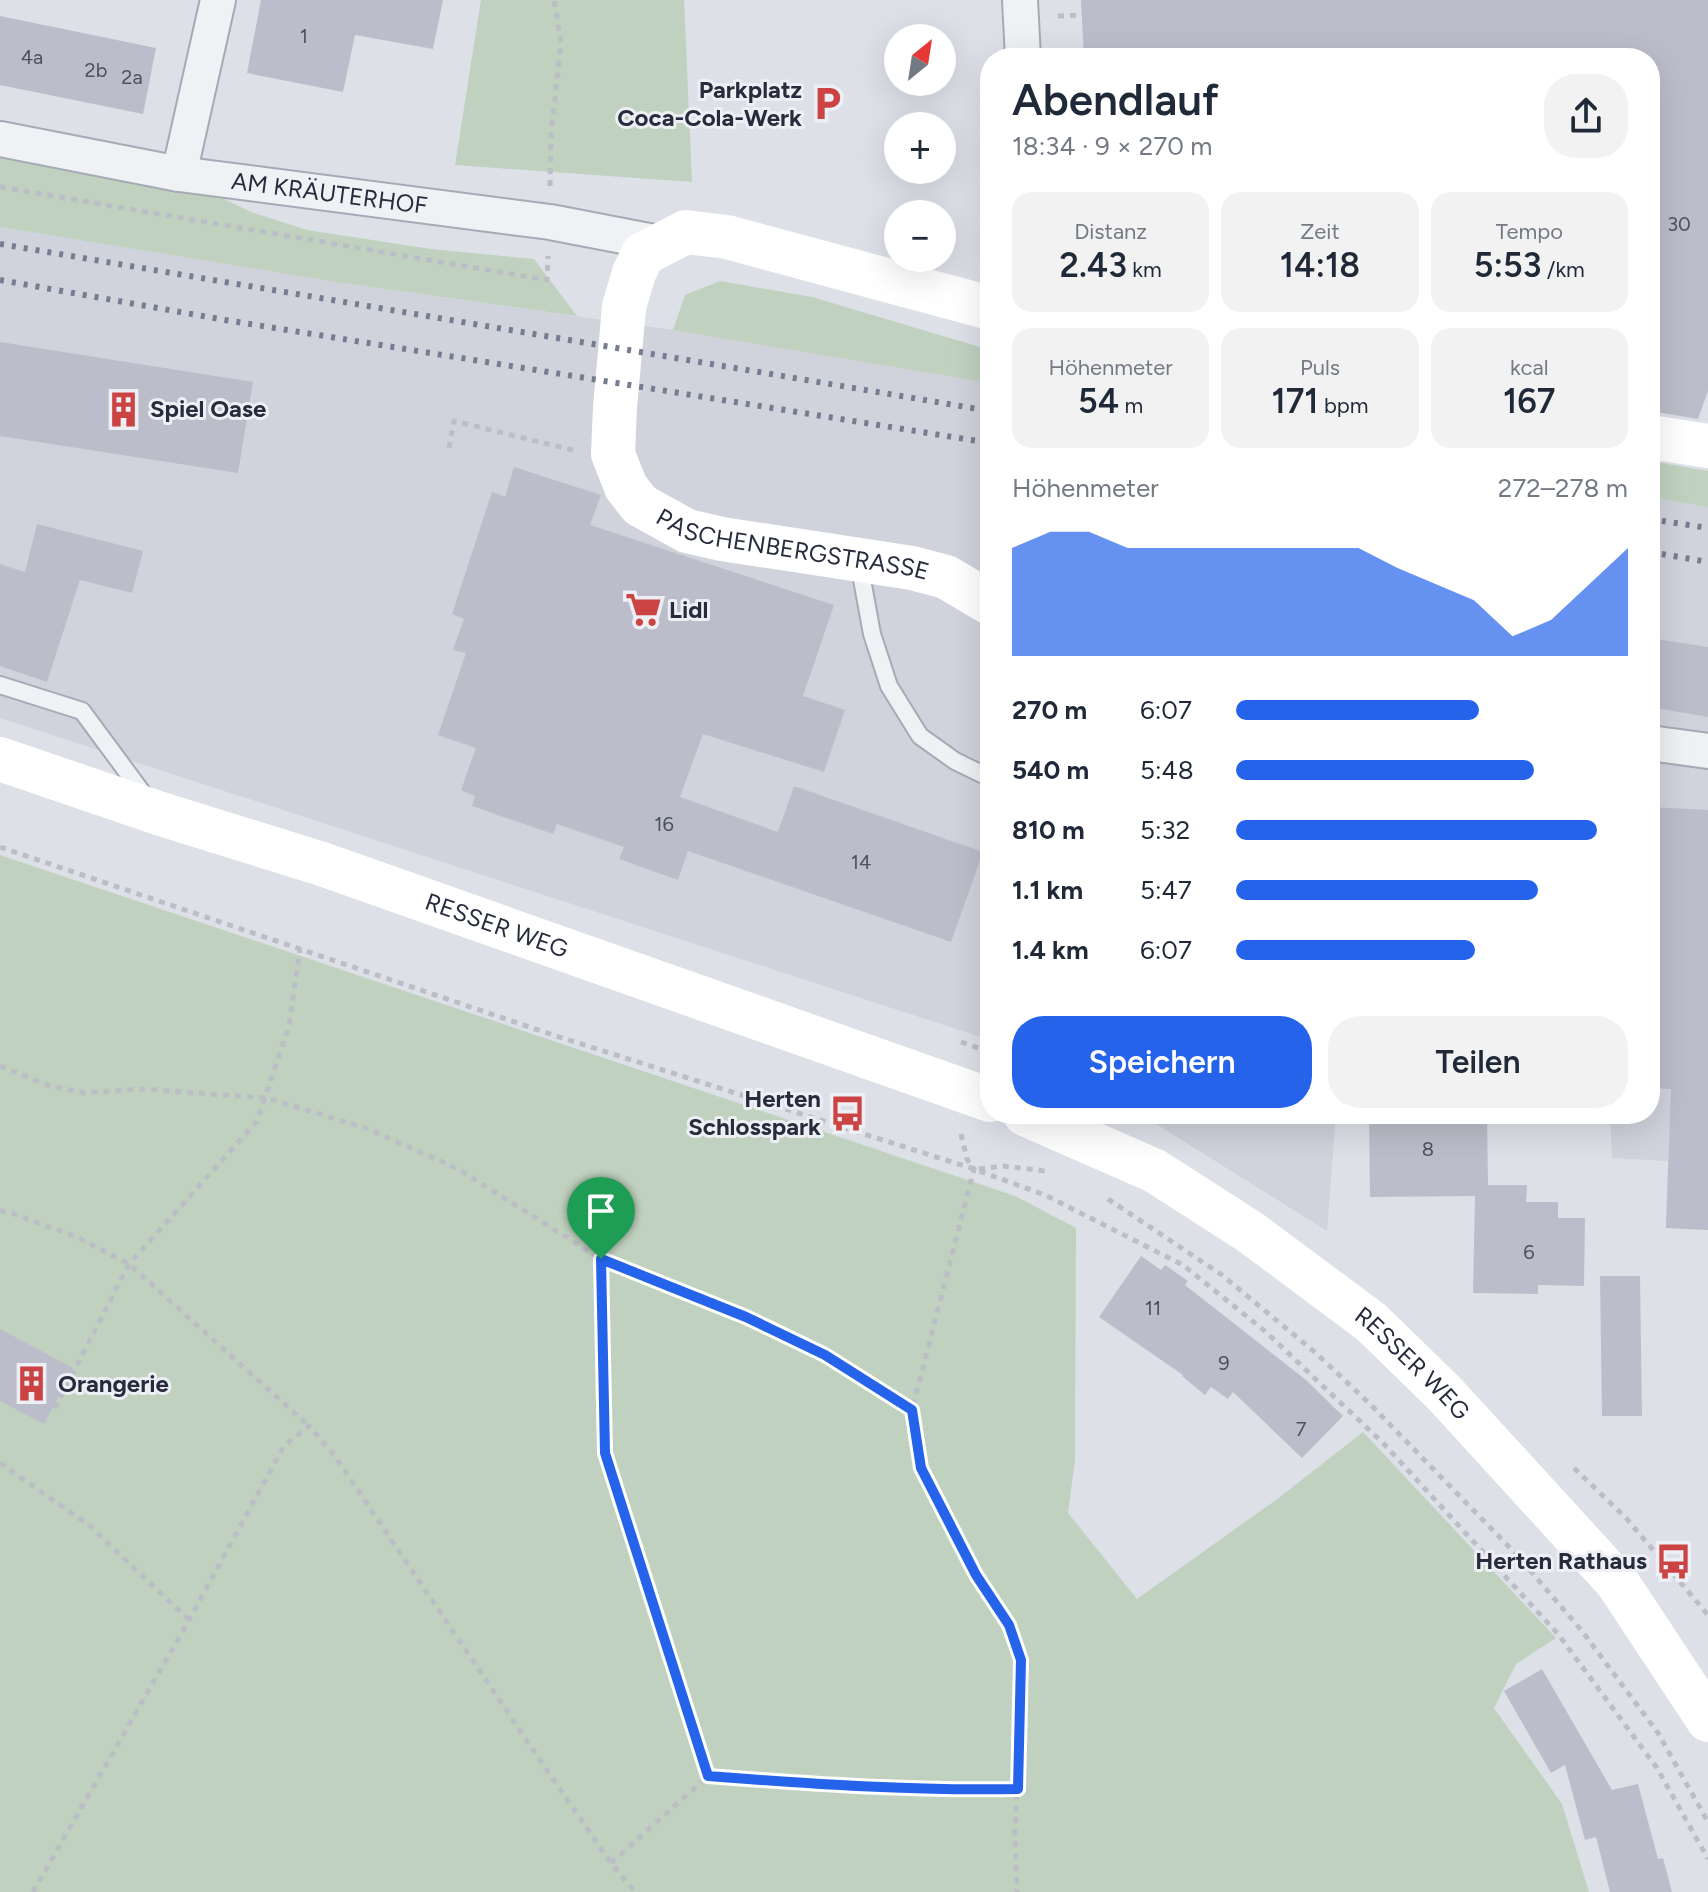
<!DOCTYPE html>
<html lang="de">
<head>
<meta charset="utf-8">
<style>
	:root { --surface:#fff; --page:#f2f2f3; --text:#1f2937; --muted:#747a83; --accent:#2563eb }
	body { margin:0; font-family:Figtree,sans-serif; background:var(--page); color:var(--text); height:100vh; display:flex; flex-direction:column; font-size:30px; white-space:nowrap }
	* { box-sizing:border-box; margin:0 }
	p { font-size:26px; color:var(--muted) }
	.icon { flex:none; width:44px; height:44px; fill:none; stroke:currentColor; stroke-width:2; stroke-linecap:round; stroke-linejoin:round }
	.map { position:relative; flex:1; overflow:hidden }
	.drawer { position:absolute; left:980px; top:48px; width:680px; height:1076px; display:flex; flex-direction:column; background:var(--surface); border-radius:32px; box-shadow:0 8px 32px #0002 }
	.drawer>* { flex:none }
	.needle { width:52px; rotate:30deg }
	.buttons { position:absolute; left:884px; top:24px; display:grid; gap:16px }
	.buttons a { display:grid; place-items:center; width:72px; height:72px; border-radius:50%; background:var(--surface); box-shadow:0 8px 32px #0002; font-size:40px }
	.pin { position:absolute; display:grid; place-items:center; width:68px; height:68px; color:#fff; margin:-82px -34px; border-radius:50% 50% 50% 0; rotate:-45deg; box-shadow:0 0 8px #0007 }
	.pin .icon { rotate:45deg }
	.round { display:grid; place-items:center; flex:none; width:84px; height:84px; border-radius:32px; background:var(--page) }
	.headline { display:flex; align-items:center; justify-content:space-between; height:136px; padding:0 32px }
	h1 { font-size:44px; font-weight:600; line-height:60px }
	.metrics { display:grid; grid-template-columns:repeat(3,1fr); gap:12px; height:136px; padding:8px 32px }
	.metrics div { display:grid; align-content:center; border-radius:20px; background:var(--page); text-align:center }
	.metrics b { font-size:34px; font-weight:600 }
	.metrics small { font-size:22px; font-weight:400 }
	.metrics p { font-size:22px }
	.chart { height:224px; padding:16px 32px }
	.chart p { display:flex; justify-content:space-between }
	.chart svg { width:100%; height:144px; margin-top:8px; fill:var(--accent); opacity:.7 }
	.button { display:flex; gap:16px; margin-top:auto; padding:16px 32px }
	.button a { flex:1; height:92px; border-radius:32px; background:var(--accent); color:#fff; font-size:32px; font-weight:600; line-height:92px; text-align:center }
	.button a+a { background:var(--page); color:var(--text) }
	ul { padding:0 32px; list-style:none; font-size:26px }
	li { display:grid; grid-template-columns:128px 96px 1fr; align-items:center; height:60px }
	li i { height:20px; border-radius:10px; background:var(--accent) }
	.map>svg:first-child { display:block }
</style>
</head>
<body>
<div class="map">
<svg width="1708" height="1892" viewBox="0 0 1708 1892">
	<rect width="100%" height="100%" fill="#dde0e7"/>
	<!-- built -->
	<path fill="#d0d2dc" d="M0 227 336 282 673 330 990 383V1040L0 718Z
		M1650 497 1708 507V1230L1666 1228 1668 1161 1612 1158 1610 1114H1650Z
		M1140 1114H1336L1327 1231Z"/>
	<!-- green -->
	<path fill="#c0d1bf" d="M481 0H684L692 182 455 165Z
		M0 155 214 194 251 212 307 230 431 249 534 259 577 316 336 282 0 227Z
		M720 281 812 297 990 350V383L673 330 685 295Z
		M1650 461 1708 471V507L1650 497Z
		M0 855 1015 1196 1076 1228 1075 1460 1068 1513 1137 1599 1280 1497 1363 1432 1556 1638 1516 1664 1494 1708 1562 1804 1589 1892H0Z"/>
	<!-- building -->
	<path fill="#bbbeca" d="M261 0H443L433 49 355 35 343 92 247 73Z
		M1081 0H1708V391L1698 419 1650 411V58H1084Z
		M0 16 156 48 143 114 0 85Z
		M0 342 253 382 238 473 0 436Z
		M514 467 601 495 590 525 834 605 803 696 845 710 824 772 703 734 680 797 778 832 794 786 983 852 951 942 688 851 678 880 619 859 624 847 557 824 553 834 472 806 475 796 461 790 476 748 438 735 466 653 453 650 464 619 452 614 492 492 505 497Z
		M37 524 143 551 132 593 80 580 47 682 0 666V564L25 572Z
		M1650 638 1708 647V717L1650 707Z
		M1650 807 1708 810V1230L1666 1228 1671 1089 1650 1088Z
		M1369 1114H1487L1488 1185H1527L1526 1202H1558V1218H1585L1584 1286 1538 1285V1294L1473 1293 1475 1196 1370 1197Z
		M1141 1256 1161 1270 1165 1265 1188 1281 1185 1285 1306 1380 1343 1416 1302 1458 1233 1392 1228 1399 1211 1387 1205 1395 1182 1376 1183 1375 1099 1317Z
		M1600 1276H1640L1642 1416H1602Z
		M0 1329 73 1368 44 1424 0 1401Z
		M1542 1669 1612 1790 1638 1784 1658 1859 1663 1858 1672 1892H1610L1596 1837 1585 1840 1565 1765 1551 1773 1504 1691Z"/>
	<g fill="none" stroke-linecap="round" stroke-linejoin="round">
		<defs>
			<path id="lane" d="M859 563 872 634 889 686 920 736 955 761 990 778
				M0 685 82 711 147 799"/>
			<g id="street">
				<path d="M1020 0 1023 58"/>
				<path id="s1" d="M0 139 179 174 550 222 659 243"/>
				<path d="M179 174 218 0"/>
				<path d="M1650 743 1708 751"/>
			</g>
		</defs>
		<!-- lane casing -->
		<use href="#lane" stroke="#a6aab4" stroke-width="20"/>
		<!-- street casing -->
		<use href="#street" stroke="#a6aab4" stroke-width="38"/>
		<!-- path -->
		<path stroke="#bcbec5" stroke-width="5" stroke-dasharray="6 6" stroke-linecap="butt" d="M1058 16 1082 15
			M550 186 551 136 561 43 554 0
			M0 187 547 280 548 256
			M449 448 454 421 573 450
			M0 847 553 1035 974 1169 1045 1195 1183 1265 1266 1332 1384 1444 1558 1634 1657 1768 1708 1859
			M961 1042 990 1052
			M0 1066 50 1086 85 1093 142 1089 266 1098 366 1128 458 1169 601 1259 746 1317 825 1355 912 1410
			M961 1134 967 1159 974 1169 912 1410 921 1468 976 1575 1009 1625 1021 1660 1015 1837 1017 1892
			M979 1169 1003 1166 1045 1171
			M1108 1199 1222 1275 1317 1354 1370 1404 1516 1554 1582 1631 1658 1733 1708 1822
			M0 1211 9 1212 79 1238 129 1264 309 1426
			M601 1259 605 1453 708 1776
			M54 1405 56 1406 129 1264 257 1121 289 1026 300 949
			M0 1463 90 1526 189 1620
			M1574 1468 1626 1518 1708 1615
			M611 1863 708 1776C811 1784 914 1791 1018 1789
			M33 1892 189 1620 284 1446 309 1426 334 1455 544 1766 611 1863 635 1892"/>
		<!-- lane -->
		<use href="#lane" stroke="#f0f1f5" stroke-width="16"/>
		<!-- street -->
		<use href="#street" stroke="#f0f1f5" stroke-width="34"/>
		<!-- secondary -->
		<g stroke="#fff" stroke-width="44">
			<path id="s2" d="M990 308 727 237 686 232 643 254 634 273 624 307 615 407 613 454 626 487 640 505 687 531 722 539 912 568 946 577 990 603"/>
			<path d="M1650 437 1708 446"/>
			<path id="s3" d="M0 759 158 813 322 864 990 1100"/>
			<path id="s4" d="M1025 1114 1155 1171 1250 1232 1371 1322 1444 1393 1617 1582 1708 1720"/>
		</g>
		<!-- rail -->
		<path stroke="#777d90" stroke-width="6" stroke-dasharray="4 8" stroke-linecap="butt" d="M0 244 990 411
			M0 280 225 320 990 443
			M1650 519 1708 528
			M1650 552 1708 562"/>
	</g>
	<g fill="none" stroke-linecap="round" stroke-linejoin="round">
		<defs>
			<path id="route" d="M601 1259 746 1317 825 1355 912 1410 921 1468 976 1575 1009 1625 1021 1660 1018 1789C914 1791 811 1784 708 1776L605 1453Z"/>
		</defs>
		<!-- route casing -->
		<use href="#route" stroke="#fff" stroke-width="16"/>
		<!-- route -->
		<use href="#route" stroke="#2563eb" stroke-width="10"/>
	</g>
	<!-- icons -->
	<defs>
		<symbol id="parking-bare" viewBox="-9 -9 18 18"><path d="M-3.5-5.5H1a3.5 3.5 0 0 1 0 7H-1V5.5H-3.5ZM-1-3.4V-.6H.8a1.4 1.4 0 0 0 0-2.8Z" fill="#cb4443" stroke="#edeff5" stroke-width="2.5" paint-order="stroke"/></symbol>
		<symbol id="building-bare" viewBox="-9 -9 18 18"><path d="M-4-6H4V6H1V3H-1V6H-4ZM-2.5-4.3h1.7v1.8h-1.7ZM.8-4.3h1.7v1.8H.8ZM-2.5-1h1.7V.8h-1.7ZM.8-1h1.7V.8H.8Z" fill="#cb4443" stroke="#edeff5" stroke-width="2.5" paint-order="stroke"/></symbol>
		<symbol id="supermarket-bare" viewBox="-9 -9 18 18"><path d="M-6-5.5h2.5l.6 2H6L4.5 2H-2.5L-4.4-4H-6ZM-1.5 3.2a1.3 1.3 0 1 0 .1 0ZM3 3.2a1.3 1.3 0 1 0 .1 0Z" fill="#cb4443" stroke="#edeff5" stroke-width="2.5" paint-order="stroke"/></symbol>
		<symbol id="bus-bare" viewBox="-9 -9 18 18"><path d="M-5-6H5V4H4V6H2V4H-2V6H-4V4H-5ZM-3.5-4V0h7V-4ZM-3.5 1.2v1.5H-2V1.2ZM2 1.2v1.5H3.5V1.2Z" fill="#cb4443" stroke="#edeff5" stroke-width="2.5" paint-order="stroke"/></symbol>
	</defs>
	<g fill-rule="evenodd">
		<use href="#parking-bare" x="802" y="78" width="51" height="51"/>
		<use href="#building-bare" x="98" y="384" width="51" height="51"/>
		<use href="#supermarket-bare" x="618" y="584" width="51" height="51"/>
		<use href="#bus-bare" x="822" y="1088" width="51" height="51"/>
		<use href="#building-bare" x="6" y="1358" width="51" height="51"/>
		<use href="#bus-bare" x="1648" y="1536" width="51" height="51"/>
	</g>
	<g text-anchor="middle" stroke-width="6" stroke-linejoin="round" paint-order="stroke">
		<!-- number labels -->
		<g font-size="20" fill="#4c5060">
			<text x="304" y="43">1</text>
			<text x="32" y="64">4a</text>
			<text x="96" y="77">2b</text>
			<text x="132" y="84">2a</text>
			<text x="1679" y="231">30</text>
			<text x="664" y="831">16</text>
			<text x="861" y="869">14</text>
			<text x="1428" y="1156">8</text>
			<text x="1529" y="1259">6</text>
			<text x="1153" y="1315">11</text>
			<text x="1224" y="1370">9</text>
			<text x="1301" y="1436">7</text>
		</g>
		<!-- poi labels -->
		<g font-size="24" font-weight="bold" fill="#272c3d" stroke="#edeff5" text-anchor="end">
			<text x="802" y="98">Parkplatz<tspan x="802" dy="28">Coca-Cola-Werk</tspan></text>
			<text x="150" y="417" text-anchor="start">Spiel Oase</text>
			<text x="669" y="618" text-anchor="start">Lidl</text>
			<text x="821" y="1107">Herten<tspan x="821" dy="28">Schlosspark</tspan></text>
			<text x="58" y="1392" text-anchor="start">Orangerie</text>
			<text x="1647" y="1569">Herten Rathaus</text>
		</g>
		<!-- street labels -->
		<g font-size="24" fill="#272c3d" stroke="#edeff5">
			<text dy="8" stroke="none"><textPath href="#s1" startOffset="334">AM KRÄUTERHOF</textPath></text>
			<text dy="8" stroke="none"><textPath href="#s2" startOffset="784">PASCHENBERGSTRASSE</textPath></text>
			<text dy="8" stroke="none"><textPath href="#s3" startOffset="524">RESSER WEG</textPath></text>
			<text dy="8" stroke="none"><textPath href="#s4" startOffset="464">RESSER WEG</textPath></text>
		</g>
	</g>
</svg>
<div class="buttons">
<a><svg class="needle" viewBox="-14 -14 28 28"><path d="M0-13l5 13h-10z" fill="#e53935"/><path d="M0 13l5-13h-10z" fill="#747a83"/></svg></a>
<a>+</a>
<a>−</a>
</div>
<div class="pin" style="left:601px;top:1259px;background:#1e9e55"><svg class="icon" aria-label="arrive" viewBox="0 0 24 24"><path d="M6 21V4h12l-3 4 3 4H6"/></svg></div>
<section class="drawer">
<div class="headline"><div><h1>Abendlauf</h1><p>18:34 · 9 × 270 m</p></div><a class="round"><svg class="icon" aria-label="share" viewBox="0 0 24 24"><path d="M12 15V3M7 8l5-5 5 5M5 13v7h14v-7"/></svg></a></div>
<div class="metrics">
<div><p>Distanz</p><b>2.43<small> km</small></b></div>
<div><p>Zeit</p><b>14:18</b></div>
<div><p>Tempo</p><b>5:53<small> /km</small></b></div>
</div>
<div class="metrics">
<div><p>Höhenmeter</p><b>54<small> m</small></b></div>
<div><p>Puls</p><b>171<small> bpm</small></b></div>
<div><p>kcal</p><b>167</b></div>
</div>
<div class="chart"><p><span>Höhenmeter</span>272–278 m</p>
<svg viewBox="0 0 160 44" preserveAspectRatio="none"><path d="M0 44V11L10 6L20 6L30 11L40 11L50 11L60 11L70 11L80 11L90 11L100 17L110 22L120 27L130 38L140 33L150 22L160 11V44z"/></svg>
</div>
<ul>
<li><b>270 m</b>6:07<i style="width:62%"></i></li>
<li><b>540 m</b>5:48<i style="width:76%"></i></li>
<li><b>810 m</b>5:32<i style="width:92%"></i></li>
<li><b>1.1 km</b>5:47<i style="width:77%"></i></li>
<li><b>1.4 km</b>6:07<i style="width:61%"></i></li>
</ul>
<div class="button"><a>Speichern</a><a>Teilen</a></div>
</section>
</div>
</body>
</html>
